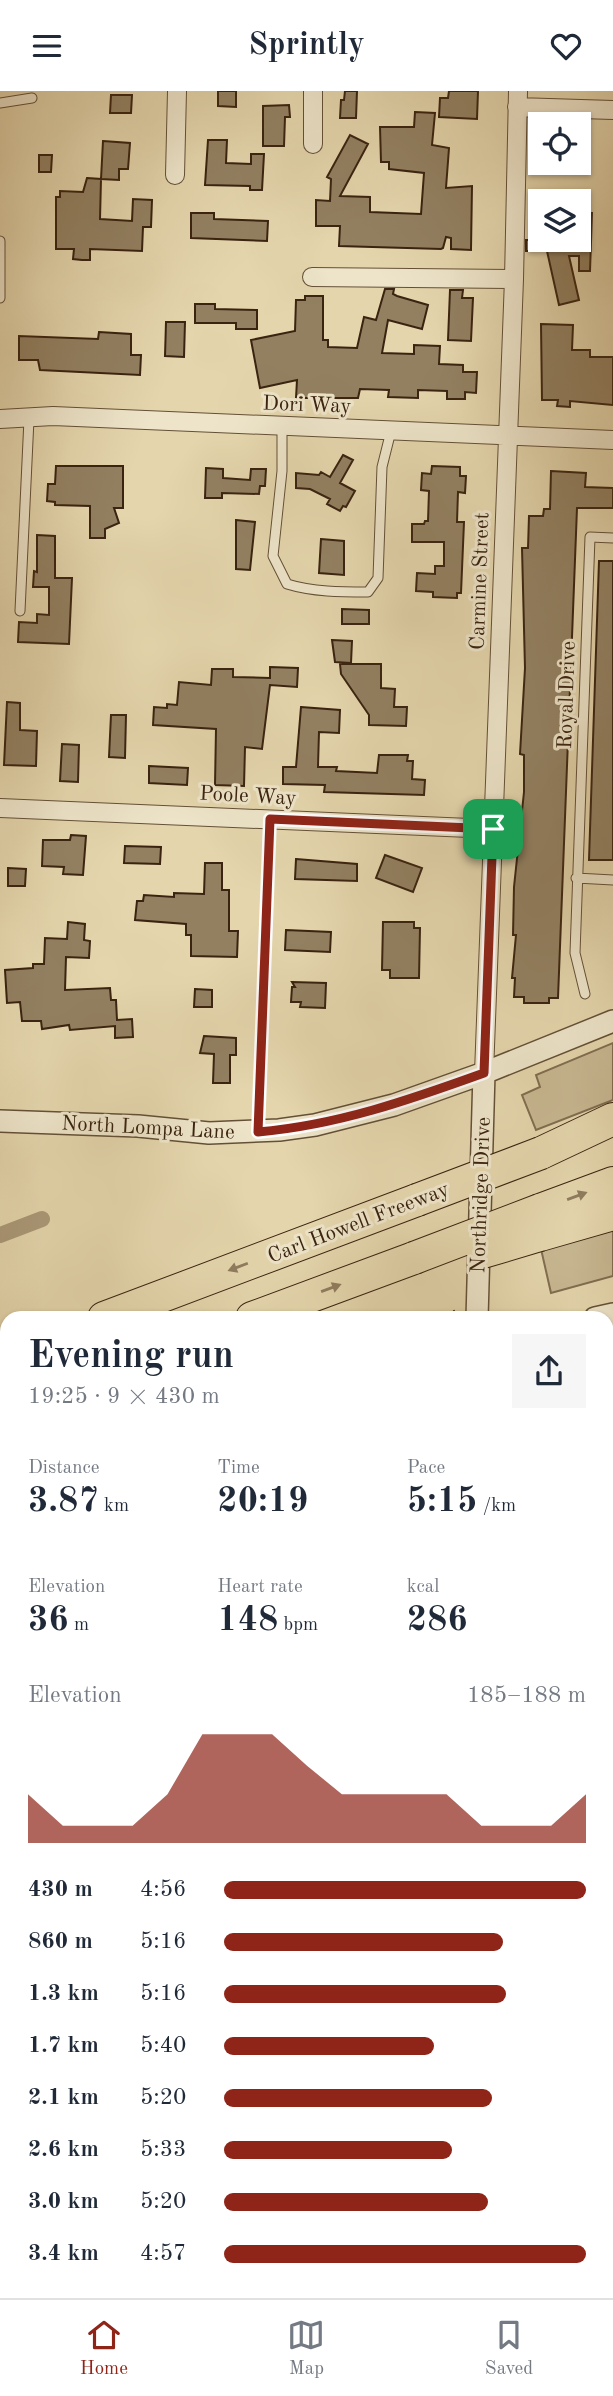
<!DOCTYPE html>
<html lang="en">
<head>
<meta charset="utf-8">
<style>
	:root { --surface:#fff; --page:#f6f6f7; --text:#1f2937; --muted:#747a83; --line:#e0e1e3; --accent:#8f2418 }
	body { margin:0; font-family:"Old Standard TT",serif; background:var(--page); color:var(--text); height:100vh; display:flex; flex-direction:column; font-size:26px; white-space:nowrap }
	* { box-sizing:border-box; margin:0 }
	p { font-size:23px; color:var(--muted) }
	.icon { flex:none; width:38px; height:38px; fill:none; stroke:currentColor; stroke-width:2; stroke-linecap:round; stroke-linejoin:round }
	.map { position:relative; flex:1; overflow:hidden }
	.drawer { position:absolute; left:0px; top:1220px; width:614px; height:989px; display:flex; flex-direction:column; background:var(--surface); border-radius:21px 21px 0 0; box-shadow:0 2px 5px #0004 }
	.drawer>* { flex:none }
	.buttons { position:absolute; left:528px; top:21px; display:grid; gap:14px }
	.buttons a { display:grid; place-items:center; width:63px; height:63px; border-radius:0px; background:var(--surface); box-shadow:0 2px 5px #0004; font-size:35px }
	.pin { position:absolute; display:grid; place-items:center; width:60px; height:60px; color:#fff; margin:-30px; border-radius:14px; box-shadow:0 4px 10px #0006 }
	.round { display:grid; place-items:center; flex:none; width:74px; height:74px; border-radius:0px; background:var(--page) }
	.headline { display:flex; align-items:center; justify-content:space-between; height:119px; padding:0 28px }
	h1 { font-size:38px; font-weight:700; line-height:52px }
	.stats { display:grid; grid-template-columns:repeat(3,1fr); gap:10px; height:119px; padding:7px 28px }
	.stats div { display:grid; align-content:center }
	.stats b { font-size:35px; font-weight:700 }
	.stats small { font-size:19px; font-weight:400 }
	.stats p { font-size:19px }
	.chart { height:196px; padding:14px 28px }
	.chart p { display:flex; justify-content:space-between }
	.chart svg { width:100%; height:126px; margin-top:7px; fill:var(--accent); opacity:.7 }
	ul { padding:0 28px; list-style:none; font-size:23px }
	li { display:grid; grid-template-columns:112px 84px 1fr; align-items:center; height:52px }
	li i { height:18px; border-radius:9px; background:var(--accent) }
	header { display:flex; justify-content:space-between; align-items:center; height:91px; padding:0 28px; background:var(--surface); font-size:32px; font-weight:700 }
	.tab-bar { display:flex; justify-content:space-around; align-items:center; height:98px; border-top:2px solid var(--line); background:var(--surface); font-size:19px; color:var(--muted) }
	.tab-bar a { display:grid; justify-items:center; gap:4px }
	.tab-bar .current { color:var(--accent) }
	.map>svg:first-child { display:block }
</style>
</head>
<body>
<header><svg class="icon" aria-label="menu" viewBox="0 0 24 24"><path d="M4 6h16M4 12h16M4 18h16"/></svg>Sprintly<svg class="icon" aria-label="heart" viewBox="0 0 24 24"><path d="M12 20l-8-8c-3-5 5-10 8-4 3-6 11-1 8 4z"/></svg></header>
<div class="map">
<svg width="613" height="2207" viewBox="0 0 613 2207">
	<rect width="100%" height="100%" fill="#e4d5ac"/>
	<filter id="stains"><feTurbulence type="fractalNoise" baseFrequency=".00286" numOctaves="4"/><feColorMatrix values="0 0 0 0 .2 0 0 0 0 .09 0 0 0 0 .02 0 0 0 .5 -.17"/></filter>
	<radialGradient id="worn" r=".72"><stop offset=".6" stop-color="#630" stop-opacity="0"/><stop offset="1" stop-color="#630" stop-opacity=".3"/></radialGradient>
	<!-- green -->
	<path fill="#c7b791" stroke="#806d50" stroke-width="2" d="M613 952V1009L536 1039 522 1004 540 996 536 984Z
		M613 1136V1185L551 1202 541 1158Z
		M7 1410V1664L0 1665V1412Z"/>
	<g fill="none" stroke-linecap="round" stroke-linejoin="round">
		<!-- canal -->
		<path stroke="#aa9877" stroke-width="16" d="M0 1144 42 1128"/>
	</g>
	<!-- building -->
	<path fill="#928061" stroke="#3a2310" stroke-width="2" d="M218 0H236V16L218 15Z
		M345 0H357L356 27H340L341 9H344Z
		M449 0H478L477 28 439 26 440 7H448Z
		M111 4H132L131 22H110Z
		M289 14 290 26H285L284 55H263V15Z
		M415 21 435 22 432 54 449 57 446 97 472 95 471 159 451 158V147L446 146 443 157 441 158 339 155 340 135H316V109L330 110 331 88 327 86 350 44 368 53 340 105 370 106V121L421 123 424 82 389 78V71H381L380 36H414Z
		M208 49H227L226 72 251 73V63H264L262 99H250V95L205 94Z
		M103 50 130 52 128 78H119V89L101 88Z
		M39 64H52L51 81H39Z
		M87 87 101 88 100 128 132 130 133 108 152 109 151 136H143L142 160 90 158V169H82L73 168 74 158H56V106H60V100L83 101Z
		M191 122H214V128L268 130 267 150 191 147Z
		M579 122H592L590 180H579V165H569L579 209 559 214 547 160H526V149H579Z
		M385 198H394L393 203 397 205 428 214 422 238 388 229 382 262 414 263V254L440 255 439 273 463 274V281H477L476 302 465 301V308H447V300L418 299V307L388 306 389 299 360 298 358 307H296L297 289 260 297 251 249 295 240 296 209H305V205H323V249H328V256L357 257 364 226 376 229Z
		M450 199H463L462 207H473L471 250 448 249Z
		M195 213H215V218L257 219V238H236V232H195Z
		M166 231H185L184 266 165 265Z
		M541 233 573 234 572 259H590V266H613V314L570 310V316L557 315 558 309H542Z
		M99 241 131 243V264H141L140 284 40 279 38 269H19V245L98 248Z
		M343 364 353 369 340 392 355 400 346 416 343 415 340 420 327 413 330 408 310 398 296 397V382L319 384 321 381 330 386Z
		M56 375H123V417H114L119 432 105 438V447H90V415L55 414V411L47 410 48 393H55Z
		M432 375 460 376V385H466L465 402 458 401 457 431H464L461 502H457V507L433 506V501L416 500 417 482 435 483V475H444V451H412V433H424L425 430H428L429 400 421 399 422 382 431 383Z
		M206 377 223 378V387L250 389 251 378H266L265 395H260L259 403 222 402V407H205Z
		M551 380 586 382 585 396 613 397V417H577L558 907H549V912H524V906H514L515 887H512L516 844H513L514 796 524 701V664L520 663 525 577 522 457H528L529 425H543L544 418H550Z
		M236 429 255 431 250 479 236 478Z
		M37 444 55 445V487H72L69 553 18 551 19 531 37 532V523L49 524V496H33L34 480 37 481Z
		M321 448 344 450V484L319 482Z
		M599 470H613V769H589Z
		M342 518 369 519V533H342Z
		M332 549 352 550 351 572 335 571Z
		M340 573H381V597L395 598 394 616H407L406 635 369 634V624L341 583Z
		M270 576 298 577 297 596 270 594 262 658 245 656 244 695 215 694 216 638 153 634 154 616 167 617V613L177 614 179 591 211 594 212 578H233V586L270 587Z
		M7 611 20 612V639L37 640 36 675 4 674Z
		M301 616 340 619 339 642 319 641 318 676H337L336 680 377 682 379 664H408L407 670H413L412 688 425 689 424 704 324 701 325 694 283 693V676H296Z
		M111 624H126L125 667 109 666Z
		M62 653 79 654 78 691 60 690Z
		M149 675 188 677 187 694 149 692Z
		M71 744 86 745 83 784 63 783 64 776 42 775 43 749H70Z
		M125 755 161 756 160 773 124 772Z
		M385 764 422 777 413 801 376 787Z
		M296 768 357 773V790L295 788Z
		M205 772H222V799H229V840H238L237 866 191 865V844H186V833L135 829 137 810H143L144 804 174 806V802L204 803Z
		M8 777 26 778 25 795H8Z
		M68 831 85 833 84 849 90 850 89 867 66 866 65 899 110 897 111 909H116L117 929 132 928 133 946 115 947V935L70 939 69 934 42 938 41 930H22L20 911 7 912 5 879 33 877V873H44L45 847 67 848Z
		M383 831H414V837H420L419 887H390V879H382Z
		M286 839 331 841 330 861 285 859Z
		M292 891 326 892 325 917 300 916 301 911H291L292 896H295Z
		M195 898 212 899V916H194Z
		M204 945 236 947V964H230V992H213L214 963 200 962Z"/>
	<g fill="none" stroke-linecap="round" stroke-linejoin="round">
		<defs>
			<path id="service" d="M0 12 32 7
				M0 150V207
				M282 334V380L273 465 287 493C313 501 341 501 368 501L378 487 382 376 391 340
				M20 520 29 328
				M576 787 613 789
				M585 903 575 862 590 446 613 447
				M258 1039 270 728"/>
			<path id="minor" d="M313 0V53
				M517 16 613 19
				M175 84 177 0
				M312 186 514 188
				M0 328 53 325 613 349
				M0 717 493 738
				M484 982 514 188 518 0
				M0 1748H7
				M607 1824 613 1835
				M607 1898 613 1895
				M159 2207V2202
				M340 2207V2202
				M534 2207 535 2202"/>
			<path id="tertiary" d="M0 1030 138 1035 209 1042 279 1039 315 1034 394 1014 484 982 613 930
				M477 1227 484 982
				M595 1227 613 1223
				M0 2188 7 2183"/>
			<path id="motorway" d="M541 1062 613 1028
				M540 1119 613 1092
				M540 1144 613 1123
				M104 1227 417 1109
				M252 1227 414 1167
				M0 1266 7 1264
				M0 1323 7 1320"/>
		</defs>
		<!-- service casing -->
		<use href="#service" stroke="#645037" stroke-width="11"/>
		<!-- minor casing -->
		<use href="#minor" stroke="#645037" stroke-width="20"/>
		<!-- tertiary casing -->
		<use href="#tertiary" stroke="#645037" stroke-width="24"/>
		<!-- motorway casing -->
		<use href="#motorway" stroke="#3a2310" stroke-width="34"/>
		<!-- path -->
		<path stroke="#3a2310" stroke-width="2.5" stroke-dasharray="2 3.5" stroke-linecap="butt" d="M438 1227 455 1220
			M0 1398 7 1395
			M0 1481 7 1480
			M0 1648 7 1649"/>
		<!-- service -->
		<use href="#service" stroke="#ede4c9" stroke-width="9"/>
		<!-- minor -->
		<use href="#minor" stroke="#ede4c9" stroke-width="18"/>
		<!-- tertiary -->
		<use href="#tertiary" stroke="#ede4c9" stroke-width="21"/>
		<!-- motorway -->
		<use href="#motorway" stroke="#e4d5ac" stroke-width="32"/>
		<defs>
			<path id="motorway-bridge" d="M417 1109 541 1062
				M483 1161 540 1144
				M414 1167 540 1119"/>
		</defs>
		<!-- motorway-bridge casing -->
		<use href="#motorway-bridge" stroke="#3a2310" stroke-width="34" stroke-linecap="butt"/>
		<!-- motorway-bridge -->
		<use href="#motorway-bridge" stroke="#e4d5ac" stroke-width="32"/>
	</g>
	<!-- one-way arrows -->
	<defs><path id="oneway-solid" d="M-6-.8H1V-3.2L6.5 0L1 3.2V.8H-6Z" transform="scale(1.75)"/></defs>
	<g fill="#8f7c5e">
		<use href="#oneway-solid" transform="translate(577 1105) rotate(-20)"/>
		<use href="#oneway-solid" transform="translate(238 1176) rotate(159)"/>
		<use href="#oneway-solid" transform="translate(331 1197) rotate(-20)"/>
	</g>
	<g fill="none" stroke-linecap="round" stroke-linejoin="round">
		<defs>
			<path id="route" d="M270 728 493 738 484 982C409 1009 338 1034 258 1041Z"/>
		</defs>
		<!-- route casing -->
		<use href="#route" stroke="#fff" stroke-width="14"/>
		<!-- route -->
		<use href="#route" stroke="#8f2418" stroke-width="9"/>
	</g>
	<g text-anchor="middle" stroke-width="6" stroke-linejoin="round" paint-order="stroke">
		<!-- street labels -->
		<g font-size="21" fill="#3a2310" stroke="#ede4c9">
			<text transform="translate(307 313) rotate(2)" y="7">Dori Way</text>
			<text transform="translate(479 490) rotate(-88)" y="7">Carmine Street</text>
			<text transform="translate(566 604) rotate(-88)" y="7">Royal Drive</text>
			<text transform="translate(248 704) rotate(3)" y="7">Poole Way</text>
			<text transform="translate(148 1036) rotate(3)" y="7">North Lompa Lane</text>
			<text transform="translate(480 1104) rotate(-88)" y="7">Northridge Drive</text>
			<text transform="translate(358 1131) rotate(-21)" y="7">Carl Howell Freeway</text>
		</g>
	</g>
	<rect width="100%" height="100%" filter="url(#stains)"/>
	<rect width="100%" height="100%" fill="url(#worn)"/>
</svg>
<div class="buttons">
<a><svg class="icon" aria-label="locate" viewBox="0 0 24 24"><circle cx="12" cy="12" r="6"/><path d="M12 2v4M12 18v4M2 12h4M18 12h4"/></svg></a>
<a><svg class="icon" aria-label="layers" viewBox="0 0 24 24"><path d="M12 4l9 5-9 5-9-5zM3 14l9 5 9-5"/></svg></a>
</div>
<div class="pin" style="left:493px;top:738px;background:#1e9e55"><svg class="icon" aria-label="arrive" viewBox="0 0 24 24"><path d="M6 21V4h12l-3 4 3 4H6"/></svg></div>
<section class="drawer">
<div class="headline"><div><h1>Evening run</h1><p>19:25 · 9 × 430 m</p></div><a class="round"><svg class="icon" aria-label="share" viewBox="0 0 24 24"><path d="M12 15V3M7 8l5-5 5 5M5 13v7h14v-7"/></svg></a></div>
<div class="stats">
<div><p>Distance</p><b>3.87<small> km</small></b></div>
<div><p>Time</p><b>20:19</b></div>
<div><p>Pace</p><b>5:15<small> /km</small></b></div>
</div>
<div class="stats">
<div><p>Elevation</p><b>36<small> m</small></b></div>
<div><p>Heart rate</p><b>148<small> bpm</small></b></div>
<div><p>kcal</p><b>286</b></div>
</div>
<div class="chart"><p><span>Elevation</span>185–188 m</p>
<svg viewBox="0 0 160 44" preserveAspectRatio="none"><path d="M0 44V27L10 38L20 38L30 38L40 27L50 6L60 6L70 6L80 17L90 27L100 27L110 27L120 27L130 38L140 38L150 38L160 27V44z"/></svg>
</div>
<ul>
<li><b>430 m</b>4:56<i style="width:100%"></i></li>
<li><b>860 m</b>5:16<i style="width:77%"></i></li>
<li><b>1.3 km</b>5:16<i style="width:78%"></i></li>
<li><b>1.7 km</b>5:40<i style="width:58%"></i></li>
<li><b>2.1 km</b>5:20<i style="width:74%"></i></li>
<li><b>2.6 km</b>5:33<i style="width:63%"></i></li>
<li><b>3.0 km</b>5:20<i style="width:73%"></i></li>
<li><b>3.4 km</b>4:57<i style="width:100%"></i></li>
</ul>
</section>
</div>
<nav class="tab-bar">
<a class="current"><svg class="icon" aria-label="home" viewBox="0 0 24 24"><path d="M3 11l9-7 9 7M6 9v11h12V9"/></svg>Home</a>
<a><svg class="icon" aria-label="map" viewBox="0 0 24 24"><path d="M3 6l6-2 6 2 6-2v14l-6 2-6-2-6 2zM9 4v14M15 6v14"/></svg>Map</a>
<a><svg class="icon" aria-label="saved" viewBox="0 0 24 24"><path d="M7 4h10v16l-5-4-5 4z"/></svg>Saved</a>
</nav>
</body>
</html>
